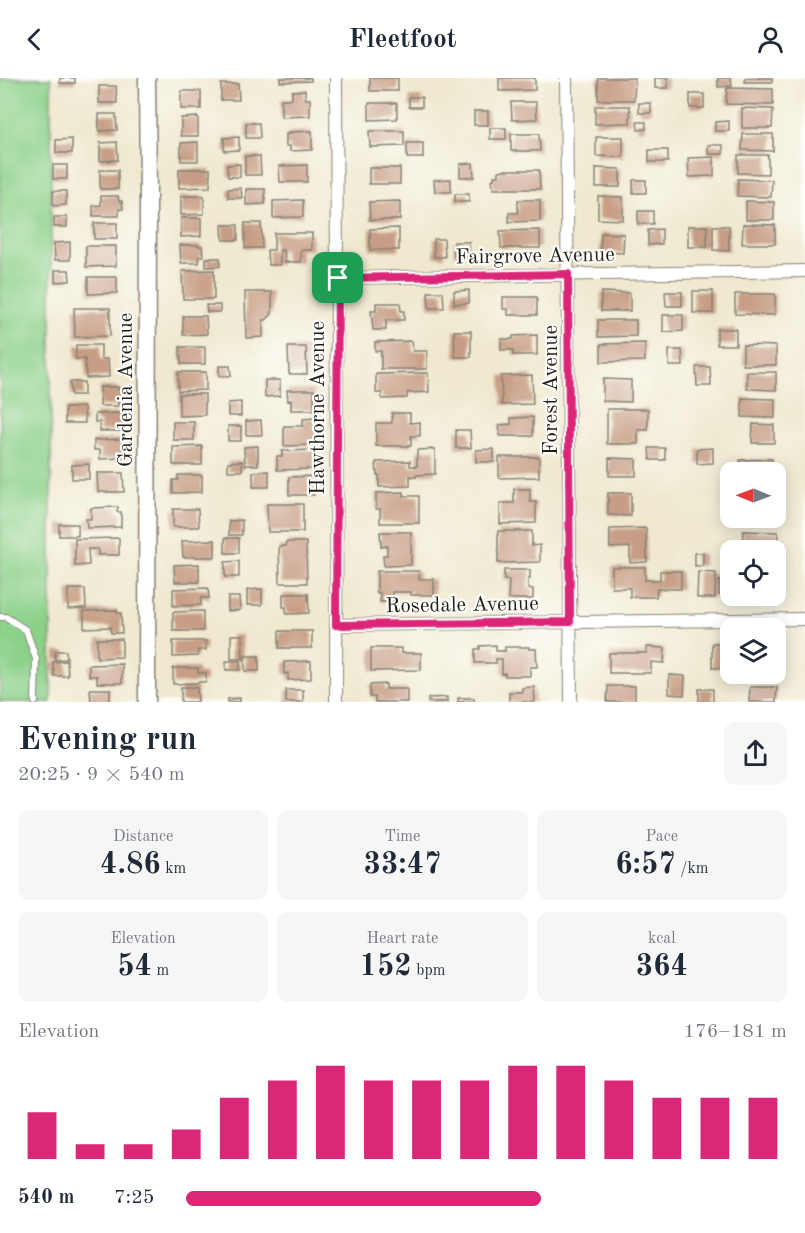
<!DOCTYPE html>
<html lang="en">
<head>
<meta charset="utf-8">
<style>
	:root { --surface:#fff; --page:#f6f6f7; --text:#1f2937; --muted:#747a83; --accent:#db2777 }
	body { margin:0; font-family:"Old Standard TT",serif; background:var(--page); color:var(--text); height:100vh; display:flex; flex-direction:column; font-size:22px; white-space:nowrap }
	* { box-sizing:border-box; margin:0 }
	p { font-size:20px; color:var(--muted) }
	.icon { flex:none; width:33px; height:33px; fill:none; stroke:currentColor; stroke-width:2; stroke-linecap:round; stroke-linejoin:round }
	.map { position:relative; height:624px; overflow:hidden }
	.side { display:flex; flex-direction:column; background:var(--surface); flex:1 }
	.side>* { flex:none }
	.needle { width:39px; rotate:271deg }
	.buttons { position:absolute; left:720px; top:384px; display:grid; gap:12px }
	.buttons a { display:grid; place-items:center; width:66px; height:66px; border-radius:12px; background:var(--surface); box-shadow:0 3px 15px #0003; font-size:30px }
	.pin { position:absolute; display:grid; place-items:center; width:51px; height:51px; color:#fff; margin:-26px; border-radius:12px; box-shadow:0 3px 9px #0006 }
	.round { display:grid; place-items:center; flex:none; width:63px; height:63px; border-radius:12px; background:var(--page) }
	.head { display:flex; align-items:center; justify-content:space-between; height:102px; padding:0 18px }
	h1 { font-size:33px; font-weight:800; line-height:45px }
	.metrics { display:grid; grid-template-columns:repeat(3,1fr); gap:9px; height:102px; padding:6px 18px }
	.metrics div { display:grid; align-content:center; border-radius:12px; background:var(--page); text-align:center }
	.metrics b { font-size:30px; font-weight:800 }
	.metrics small { font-size:16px; font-weight:400 }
	.metrics p { font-size:16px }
	.chart { height:168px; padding:12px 18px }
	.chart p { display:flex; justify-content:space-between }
	.chart svg { width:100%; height:108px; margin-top:6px; stroke:var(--accent); stroke-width:6 }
	ul { padding:0 18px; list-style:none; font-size:20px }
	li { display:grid; grid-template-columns:96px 72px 1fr; align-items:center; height:45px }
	li i { height:15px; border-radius:8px; background:var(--accent) }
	header { display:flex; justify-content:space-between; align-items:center; height:78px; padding:0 18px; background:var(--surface); font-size:27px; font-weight:800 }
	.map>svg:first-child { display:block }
</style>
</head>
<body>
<header><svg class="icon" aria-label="back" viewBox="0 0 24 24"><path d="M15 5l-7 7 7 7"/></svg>Fleetfoot<svg class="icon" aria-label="person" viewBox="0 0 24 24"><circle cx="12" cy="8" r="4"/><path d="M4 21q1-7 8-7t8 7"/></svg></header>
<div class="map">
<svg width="805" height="624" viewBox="0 0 805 624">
	<rect width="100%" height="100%" fill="#fdfcf7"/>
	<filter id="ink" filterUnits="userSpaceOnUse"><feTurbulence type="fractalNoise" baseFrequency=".0167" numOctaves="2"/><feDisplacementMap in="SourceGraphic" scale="12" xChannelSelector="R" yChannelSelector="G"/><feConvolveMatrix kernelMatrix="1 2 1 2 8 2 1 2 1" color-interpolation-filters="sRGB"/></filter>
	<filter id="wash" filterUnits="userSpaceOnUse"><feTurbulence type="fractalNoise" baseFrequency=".008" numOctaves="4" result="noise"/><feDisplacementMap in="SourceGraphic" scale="24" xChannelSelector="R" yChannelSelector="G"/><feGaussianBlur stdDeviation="1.35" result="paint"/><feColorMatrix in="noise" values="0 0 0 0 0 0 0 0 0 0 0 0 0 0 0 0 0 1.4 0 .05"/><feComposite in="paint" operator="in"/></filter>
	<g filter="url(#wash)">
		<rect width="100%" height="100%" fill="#f0e9d0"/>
		<!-- green -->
		<path fill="#8cd18a" stroke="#547653" stroke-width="1.5" d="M0 0H51V624H0Z"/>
		<g id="blocks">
			<!-- building -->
			<path fill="#c79d85" d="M60 0H75V5H60Z
				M280 0H311V3L280 4Z
				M370 0H398V13H370Z
				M499 0H535V12L499 13Z
				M598 0H635L634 22H598Z
				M655 0H668V10H655Z
				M718 0H731L732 8 718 9Z
				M745 0H772V4H745Z
				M221 6H238L239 22H221Z
				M99 8H116L117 25H99Z
				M727 10 773 11V27L726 26Z
				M305 12V21H310V38L281 39V21H292V13Z
				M181 13H201V31H181Z
				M690 16H704V30H690Z
				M409 19H422V29H409Z
				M511 24H536L537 41 512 42Z
				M369 25H397V41L369 42Z
				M639 25H651V35H639Z
				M595 28H630V45L595 46Z
				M742 30 773 31 772 50H742Z
				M474 33H488V47H474Z
				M99 36H116L117 52 99 53Z
				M198 39V58H181V40Z
				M729 43V53H715V44Z
				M637 44H646V51L638 52Z
				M246 45H259L260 60H246Z
				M490 50H506V61H490Z
				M312 53V72L290 73V68H286V56H290V54Z
				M369 53H404V68L370 69Z
				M511 56H539L540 73H511Z
				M743 56H773V73L742 72Z
				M239 59V72L224 73V60Z
				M596 59H623V79L596 78Z
				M72 61V75H56V62Z
				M117 64 118 82 100 83V65Z
				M198 64V83H181V65Z
				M407 65H423V80H407Z
				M708 67H723V76H708Z
				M649 72H668V84H649Z
				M738 77H768V96L738 95Z
				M245 78H260L261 97H245Z
				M714 79V98L689 99 688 80Z
				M473 85 474 99H460V86Z
				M240 86V99H228L227 87Z
				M53 87H67V101H53Z
				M307 87V104H280L279 88Z
				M369 90H400V106H369Z
				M596 90 620 91V109H596Z
				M179 91H210V109L179 110Z
				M100 92H118V111H100Z
				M504 92H539L540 111H493L492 102 494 101V98H499V93Z
				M451 101V114H435L434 102Z
				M738 101 772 102 771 119 737 118Z
				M633 102H646V115H633Z
				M241 110 242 120H228V111Z
				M246 111H265V126L246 127Z
				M53 113H66V127L53 128Z
				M455 116H469V124H455Z
				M101 118H118L119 123H122L123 131H119V138H93V128L101 127Z
				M181 118H204V136L181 137Z
				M598 118 623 119V142L598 141Z
				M303 122V139L273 140V123Z
				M518 122H540V143L509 144V135H518Z
				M400 123V142H370L369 124Z
				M746 123 774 124V142H746Z
				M638 133H653V146H638Z
				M54 139H67V149H54Z
				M181 140H201V158L181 159Z
				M94 145H117V161H94Z
				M245 145H261L262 170H245Z
				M743 146 775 147V166H742Z
				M222 147H238V162H223Z
				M688 148H707V169H688Z
				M713 148H729V173L713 172Z
				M399 150V172H370V151Z
				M662 151V166L648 167V152Z
				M540 152V170H501L500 153Z
				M274 155H312V172H301V184H285L284 172H280V187H268L267 172H274Z
				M601 155 624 156 623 175 600 174Z
				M434 161H444L445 179H434Z
				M70 164V182H55L54 165Z
				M454 164H469V177H454Z
				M180 167H199V168H202L203 178H199V185H181Z
				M86 168H116V188L86 189Z
				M206 180H220V188L206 189Z
				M55 192H69L70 203 55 204Z
				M214 192V221H183L182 193Z
				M88 199H117V215L88 216Z
				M469 212V225L454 226V213Z
				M693 213H713V235H693Z
				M245 214H272V236L266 242H263V259L246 260Z
				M428 214H443L444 230H429Z
				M601 214 630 215V233H601Z
				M665 214H682V228H666Z
				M735 216H775V237L735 236Z
				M503 219H537V237H508V231H503Z
				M376 225H400L401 233H404V242H386V252H373L371 233H376Z
				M206 227H220V234H207Z
				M74 230H110V258L75 259Z
				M663 237H683V253L663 254Z
				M183 238H206L207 256 183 257Z
				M598 242H636V258L598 259Z
				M717 251H736V267H717Z
				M454 253H471V279H455Z
				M537 257V277H513V272H501V261H513V258Z
				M412 263 413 273H427V291H381V273H375V264Z
				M645 265V283L601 284V266Z
				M76 267H101V281H108L109 299 86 300 85 281H76Z
				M743 267 776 268V287H743Z
				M180 269H205V286H181Z
				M288 269H306L307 296H289Z
				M669 272H682L683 288H669Z
				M219 288H230L231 298H219Z
				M696 289H710L711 308H697Z
				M178 294H206V312L178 313Z
				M747 294H776V312L747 311Z
				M428 295 429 314 407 315V320L382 321V315H376V296Z
				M532 297 533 326 502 327 501 298Z
				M603 301 631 302V324L603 323Z
				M265 302H280V318L265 319Z
				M70 304H84V317H71Z
				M100 309H118V312H124V324H118V328H100Z
				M287 312H314V332H291V322L288 323Z
				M179 316H205V337L179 338Z
				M742 320 775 321V340L742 339Z
				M241 324V338H228V325Z
				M84 329 85 345H65V330Z
				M607 331H648V352H638V366H607Z
				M122 335 123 353H100V344H95V336Z
				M392 335H410V345L420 344V358H411V368H376V345H392Z
				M533 339V358H500L499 347 511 346V340Z
				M315 340 316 367 284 368V348H303V341Z
				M261 342 262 357H246V343Z
				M173 344H194V362H173Z
				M753 346 774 347V365H752Z
				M228 348H241V363H228Z
				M456 352H470L471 370H456Z
				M123 361V380L100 381V372H94V362Z
				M202 368V387H173V369Z
				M258 368V387H245L244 369Z
				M649 370H665V382H650Z
				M713 370V385L697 386V371Z
				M435 371V396L416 397V399L410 398V408L379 409V397H377L376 384 410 383V388H417V372Z
				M494 371V384H476V372Z
				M315 372V391L277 392V378H282V373Z
				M499 379H539V399L499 400Z
				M609 380 636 381V398H609Z
				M772 381V394H740V382Z
				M242 383V393H228V384Z
				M89 386V401H72V387Z
				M269 393V409H253V394Z
				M97 395H123L124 414H98Z
				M178 397H202V414L173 415V402H178Z
				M314 398V417H289V399Z
				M514 411H530V424H536V445L500 446V425H514Z
				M404 414V418H419V445H380V431H376V415Z
				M608 415H631V438L608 437Z
				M267 426H303V454H268Z
				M118 429 117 434H121V449L87 450 86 441H91V430Z
				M173 431H198L199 449H173Z
				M242 442V457H229V443Z
				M59 446H78V458H59Z
				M646 450 647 484 630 485V469L610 470V451Z
				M498 453H532V468L540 467V484L498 485Z
				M743 453 778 454 777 472 743 471Z
				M380 454H411V487L384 488 383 477H387V468L381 469Z
				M119 460V477H98V471H88L89 487 75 488V461Z
				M225 460H239V475H225Z
				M215 462V479H183L182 463Z
				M286 464H306L307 505H280L279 468H286Z
				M695 475H703V488H695Z
				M239 483V499H225V484Z
				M199 486V504H175L174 487Z
				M612 489H645V502H660V493H681V511H657L656 519H630V510H612Z
				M504 492H530V501H528V511H533V521H508L509 502H504Z
				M377 493H419V501H434V517H411V514H392V523L380 524V515H377Z
				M698 494 716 495 715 520H697Z
				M730 502V517H719V503Z
				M208 510 209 520H201V527L173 528V511Z
				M68 511H85L86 530 68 531Z
				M262 511V527H247V512Z
				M283 516H308L309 535 286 536V529H283Z
				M228 519H239L240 532 228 533Z
				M117 532V535H121L122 555H111L110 549 84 550V533Z
				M203 533V553H173V534Z
				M279 553H312V570H279Z
				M231 557H242L243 581H231Z
				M97 561H122V579L97 580Z
				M173 563H206V572H198V578L173 579Z
				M712 565H730V590H712Z
				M496 567V573H505V569H529V571H536L537 589H530V598H505V595L502 596V581H496V585H475V571H480V568Z
				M647 569 665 570 664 585 651 584V595H609V575H647Z
				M371 570H401V575H421V592L371 593Z
				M55 573H66L67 581 55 582Z
				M245 578H259V593H245Z
				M67 583 68 598H54L53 584Z
				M226 583H240V592H226Z
				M311 583V601L288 602V595L284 596V584Z
				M122 586V605H97V598H89V587Z
				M173 590H198V595H206V604H198V605L173 606Z
				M669 597 685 598 684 617 669 616Z
				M386 606V611H407V624H375V619H370V607Z
				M608 608H635V624H607Z
				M181 609H197L198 624H181Z
				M534 609 535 624H509V614H522V610Z
				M750 609H777L776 624H749Z
				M90 611H110V624H91Z
				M699 611H713V624H699Z
				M286 612H303V624H286Z
				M447 619V624H428V620Z
				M240 620V624H228V621Z
				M458 620H474V624H458Z"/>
		</g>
	</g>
	<g filter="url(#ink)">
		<use href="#blocks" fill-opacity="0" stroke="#868276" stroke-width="1.5"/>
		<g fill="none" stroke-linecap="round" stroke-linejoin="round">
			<defs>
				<path id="service" d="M0 539H6L26 552 36 581 35 624"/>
				<path id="minor" d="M336 0 337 200 336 624
					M566 0 571 624
					M337 200 805 193
					M336 547 805 541"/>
				<path id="tertiary" d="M147 0 148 120 147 624"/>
			</defs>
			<!-- service casing -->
			<use href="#service" stroke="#868276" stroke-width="8"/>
			<!-- minor casing -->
			<use href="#minor" stroke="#868276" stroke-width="14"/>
			<!-- tertiary casing -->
			<use href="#tertiary" stroke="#868276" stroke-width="19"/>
			<!-- service -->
			<use href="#service" stroke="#fff" stroke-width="6"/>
			<!-- minor -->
			<use href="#minor" stroke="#fff" stroke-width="12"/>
			<!-- tertiary -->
			<use href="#tertiary" stroke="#fff" stroke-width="16"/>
		</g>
	</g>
	<g fill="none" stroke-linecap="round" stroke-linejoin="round" filter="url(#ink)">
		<defs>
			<path id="route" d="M568 196 570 544 336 547 338 200Z"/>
		</defs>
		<!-- route casing -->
		<use href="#route" stroke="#fff" stroke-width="12"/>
		<!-- route -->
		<use href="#route" stroke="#db2777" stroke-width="8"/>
	</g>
	<g text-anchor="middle" stroke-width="4.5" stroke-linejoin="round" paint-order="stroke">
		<!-- street labels -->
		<g font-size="21" fill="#1c1c1c" stroke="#fdfcf7">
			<text transform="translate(535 177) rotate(-1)" y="7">Fairgrove Avenue</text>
			<text transform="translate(125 312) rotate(-90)" y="7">Gardenia Avenue</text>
			<text transform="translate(550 312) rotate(-90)" y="7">Forest Avenue</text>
			<text transform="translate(317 330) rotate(-90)" y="7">Hawthorne Avenue</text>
			<text transform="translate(462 526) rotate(-1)" y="7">Rosedale Avenue</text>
		</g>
	</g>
</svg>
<div class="buttons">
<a><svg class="needle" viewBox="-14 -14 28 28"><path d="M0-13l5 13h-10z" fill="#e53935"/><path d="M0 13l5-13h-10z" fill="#747a83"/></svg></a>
<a><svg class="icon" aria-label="locate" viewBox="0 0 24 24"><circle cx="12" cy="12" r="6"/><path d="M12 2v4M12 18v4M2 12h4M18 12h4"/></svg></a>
<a><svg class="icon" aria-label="layers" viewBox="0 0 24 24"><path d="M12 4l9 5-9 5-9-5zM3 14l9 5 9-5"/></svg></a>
</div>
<div class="pin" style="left:338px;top:200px;background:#1e9e55"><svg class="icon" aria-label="arrive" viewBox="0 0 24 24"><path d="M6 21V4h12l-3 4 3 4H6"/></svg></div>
</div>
<section class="side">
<div class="head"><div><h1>Evening run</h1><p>20:25 · 9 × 540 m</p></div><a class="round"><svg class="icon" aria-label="share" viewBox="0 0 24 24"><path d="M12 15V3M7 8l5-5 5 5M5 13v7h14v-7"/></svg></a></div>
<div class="metrics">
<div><p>Distance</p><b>4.86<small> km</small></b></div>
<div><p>Time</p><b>33:47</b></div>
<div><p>Pace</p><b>6:57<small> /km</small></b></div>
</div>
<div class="metrics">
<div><p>Elevation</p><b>54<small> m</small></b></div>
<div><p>Heart rate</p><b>152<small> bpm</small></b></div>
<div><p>kcal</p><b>364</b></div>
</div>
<div class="chart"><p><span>Elevation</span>176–181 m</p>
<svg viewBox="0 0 160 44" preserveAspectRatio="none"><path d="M5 44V25M15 44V38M25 44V38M35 44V32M45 44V19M55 44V12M65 44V6M75 44V12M85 44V12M95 44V12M105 44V6M115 44V6M125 44V12M135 44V19M145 44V19M155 44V19"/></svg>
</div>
<ul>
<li><b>540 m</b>7:25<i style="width:59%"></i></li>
</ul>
</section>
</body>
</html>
